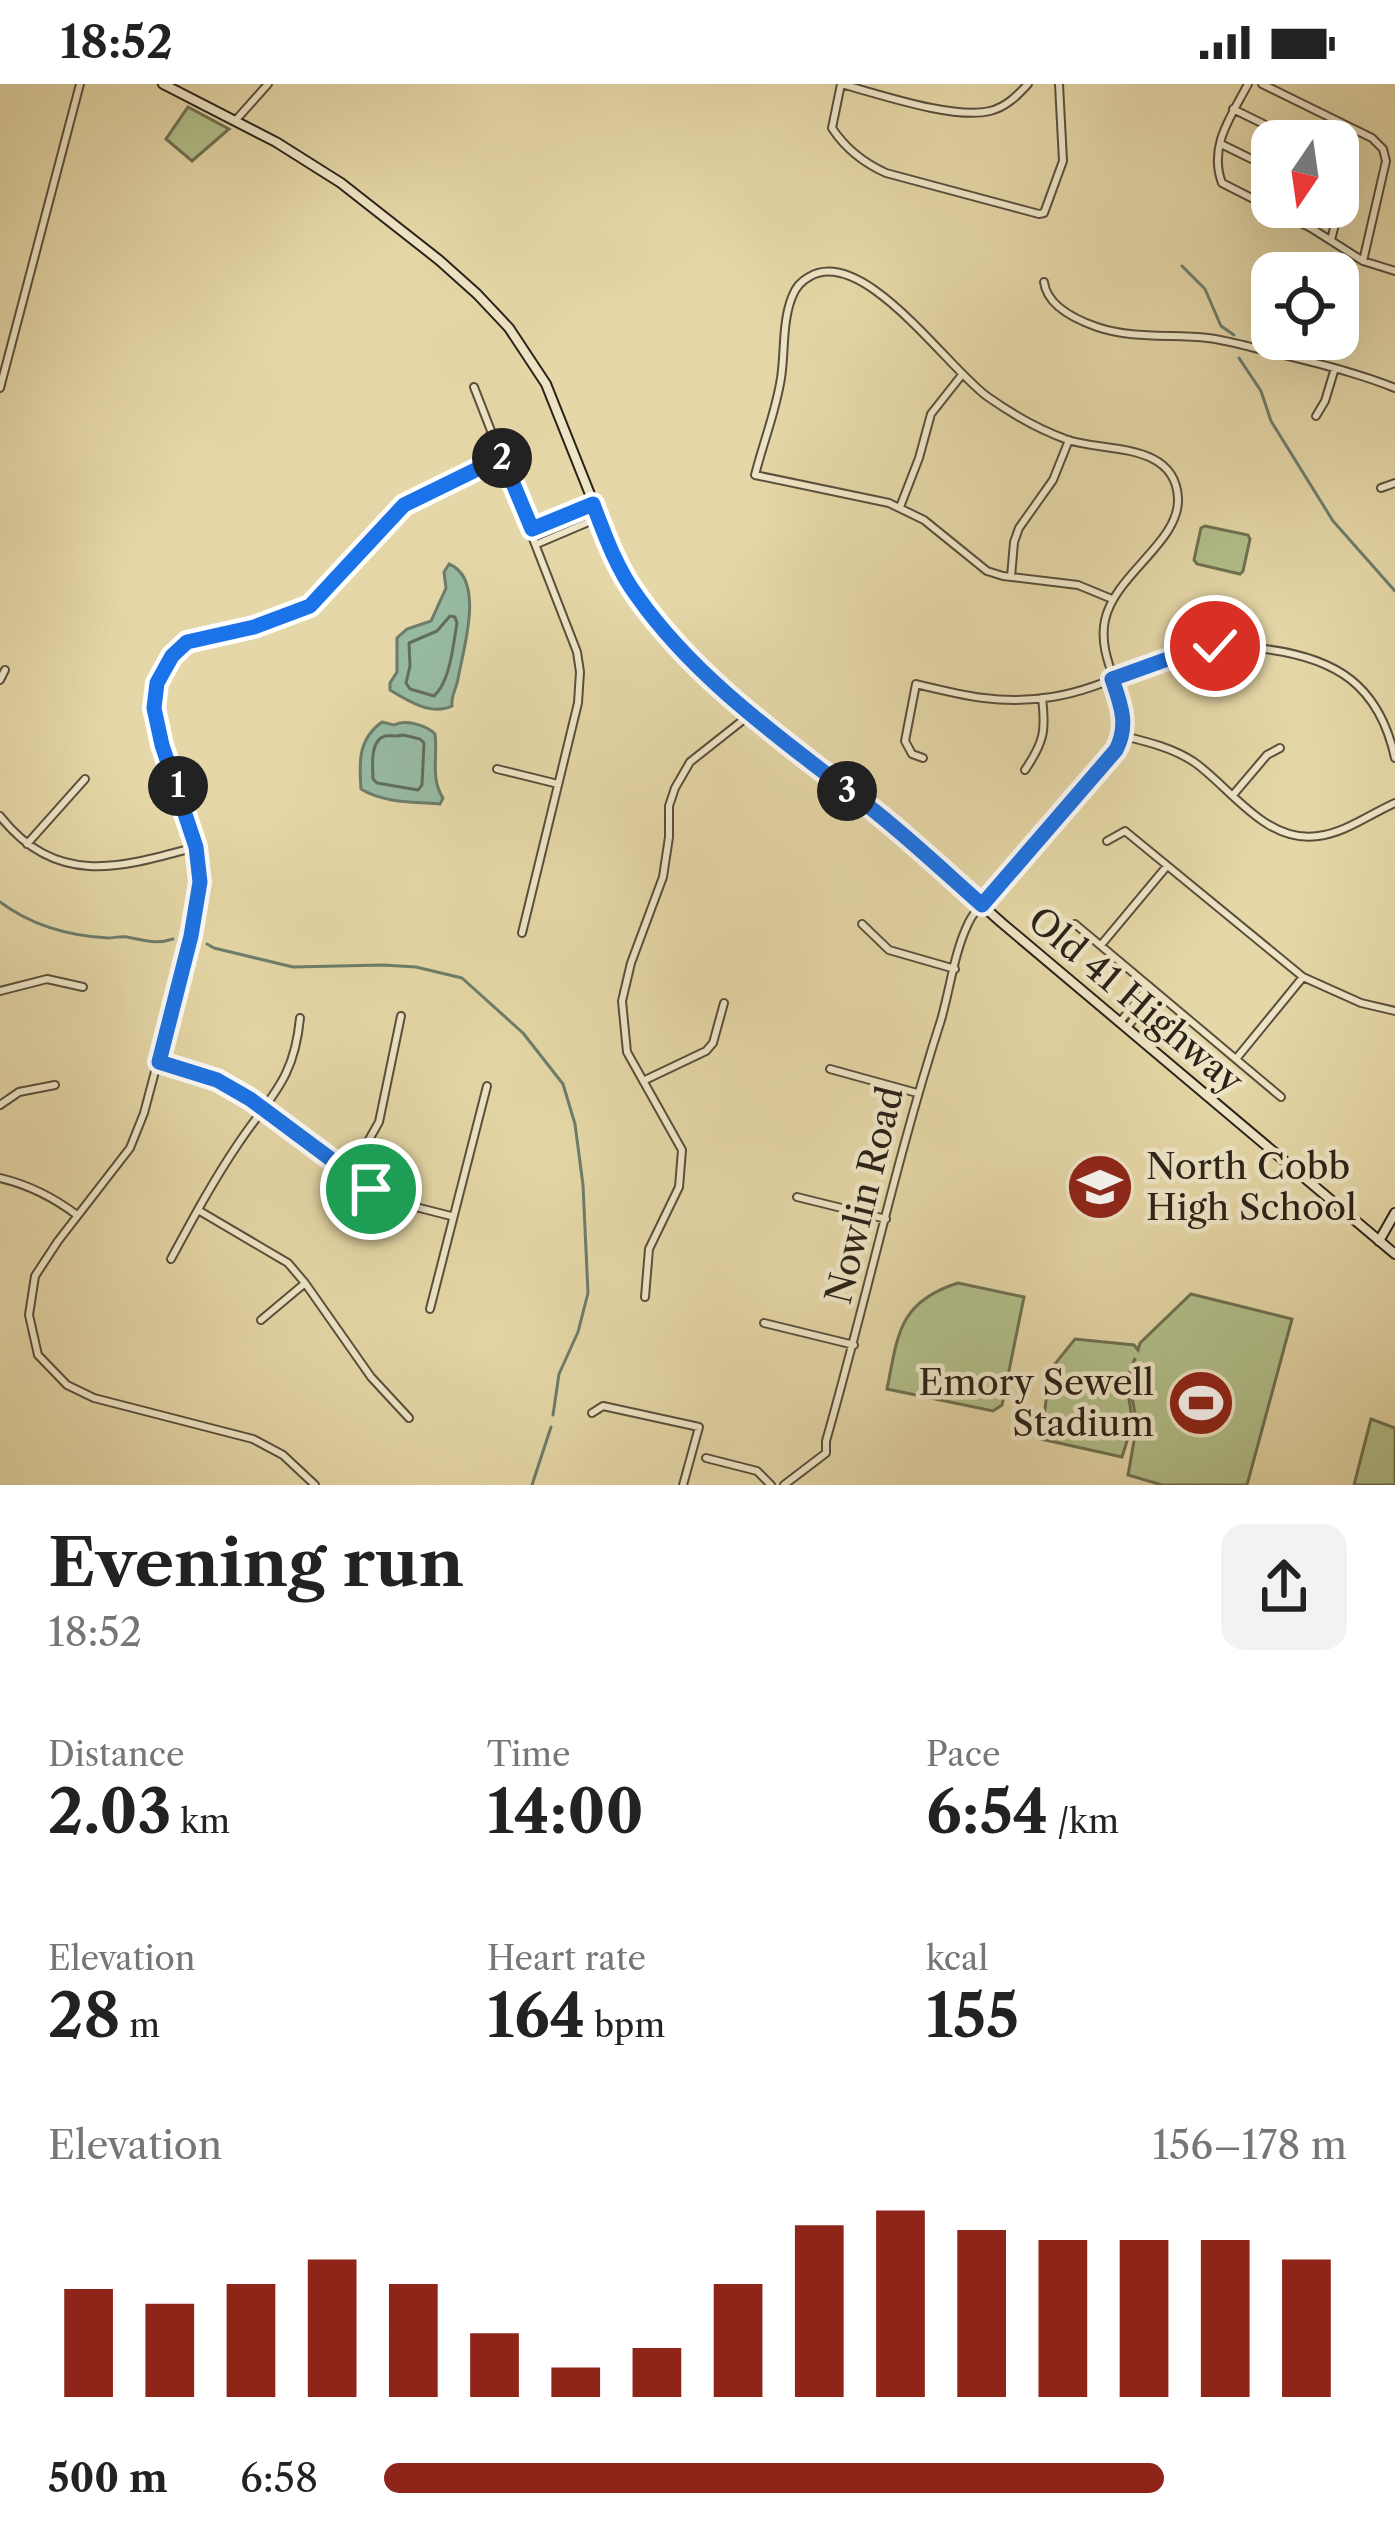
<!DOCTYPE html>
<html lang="en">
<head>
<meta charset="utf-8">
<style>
	:root { --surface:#fff; --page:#f2f2f2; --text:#222; --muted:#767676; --accent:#8f2418 }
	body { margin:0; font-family:"Libre Caslon Text",serif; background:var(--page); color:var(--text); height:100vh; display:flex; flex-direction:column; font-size:45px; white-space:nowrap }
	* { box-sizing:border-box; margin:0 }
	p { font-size:39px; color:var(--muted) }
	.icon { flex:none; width:66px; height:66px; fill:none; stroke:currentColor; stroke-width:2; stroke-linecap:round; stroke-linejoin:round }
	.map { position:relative; height:1401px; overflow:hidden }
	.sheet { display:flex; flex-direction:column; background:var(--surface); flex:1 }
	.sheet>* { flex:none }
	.needle { width:78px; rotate:193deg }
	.controls { position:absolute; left:1251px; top:36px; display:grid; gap:24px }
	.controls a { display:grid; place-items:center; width:108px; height:108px; border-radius:24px; background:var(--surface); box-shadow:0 12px 48px #0002; font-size:60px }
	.pin { position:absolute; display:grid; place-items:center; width:102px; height:102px; color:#fff; margin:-51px; border:6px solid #fff; border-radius:50%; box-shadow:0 3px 12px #0007 }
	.km { position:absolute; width:60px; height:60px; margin:-30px; border-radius:50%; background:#222; color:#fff; font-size:33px; line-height:60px; text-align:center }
	.round { display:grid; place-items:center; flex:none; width:126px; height:126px; border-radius:24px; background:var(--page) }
	.overview { display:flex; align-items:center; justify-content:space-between; height:204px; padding:0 48px }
	h1 { font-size:66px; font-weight:700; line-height:90px }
	.metrics { display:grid; grid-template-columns:repeat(3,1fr); gap:18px; height:204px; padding:12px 48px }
	.metrics div { display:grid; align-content:center }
	.metrics b { font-size:60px; font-weight:700 }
	.metrics small { font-size:33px; font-weight:400 }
	.metrics p { font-size:33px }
	.chart { height:336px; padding:24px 48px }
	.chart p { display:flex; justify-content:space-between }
	.chart svg { width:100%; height:216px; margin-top:12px; stroke:var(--accent); stroke-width:6 }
	ul { padding:0 48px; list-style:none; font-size:39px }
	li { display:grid; grid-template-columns:192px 144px 1fr; align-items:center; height:90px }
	li i { height:30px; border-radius:15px; background:var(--accent) }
	.status { display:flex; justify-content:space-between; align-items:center; height:84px; padding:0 60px; background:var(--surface); direction:ltr }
	.status svg { height:33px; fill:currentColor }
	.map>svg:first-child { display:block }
</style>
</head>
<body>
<div class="status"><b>18:52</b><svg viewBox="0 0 49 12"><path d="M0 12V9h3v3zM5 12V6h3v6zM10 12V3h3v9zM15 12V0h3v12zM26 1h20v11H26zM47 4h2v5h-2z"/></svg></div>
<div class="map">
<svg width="1395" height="1401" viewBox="0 0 1395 1401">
	<rect width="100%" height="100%" fill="#e5d7a7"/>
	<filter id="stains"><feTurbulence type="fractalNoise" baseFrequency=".00167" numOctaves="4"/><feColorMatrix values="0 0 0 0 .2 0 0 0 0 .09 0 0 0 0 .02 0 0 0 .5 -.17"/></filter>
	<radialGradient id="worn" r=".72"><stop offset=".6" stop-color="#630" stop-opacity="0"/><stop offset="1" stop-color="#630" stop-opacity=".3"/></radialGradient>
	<!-- green -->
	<path fill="#b1bf8a" stroke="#6e7051" stroke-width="3" d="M188 23 229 45 192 77 166 55Z
		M1205 442 1248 451 1250 455 1243 487 1240 490 1197 480 1194 476 1201 444Z
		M958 1199 1024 1213 1002 1321 993 1327 887 1305C898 1251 898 1218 958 1199Z
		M1191 1210 1292 1235 1247 1401H1162L1128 1391 1137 1340 1129 1298 1135 1274 1126 1299 1133 1338 1122 1373 1041 1355 1050 1286 1075 1255 1134 1261 1138 1266 1140 1259Z
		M1371 1335 1395 1344V1401H1354Z"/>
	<!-- water -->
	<path fill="#97baa3" stroke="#6c7d6b" stroke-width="3" d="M449 480C486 495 463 566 458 595 456 606 451 611 452 622 432 632 408 617 390 606V599L397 588V554L407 545 431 537 446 504 444 488Z
		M382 638 394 641C405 635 426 641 435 650 438 673 430 694 443 714L440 720C415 718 383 719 361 705 359 678 358 655 382 638Z"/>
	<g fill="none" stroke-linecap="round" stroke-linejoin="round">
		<!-- shore -->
		<path stroke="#616e5e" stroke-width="3" d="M450 532 455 533 457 539C453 562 450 598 434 612L410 605 406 599 410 582 409 559 437 547Z
			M403 651 420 655 424 659 422 701 418 706 377 699 373 695C373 683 369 657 385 652 391 651 397 653 403 651Z"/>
		<!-- stream -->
		<path stroke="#6c7d6b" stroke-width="3" d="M1182 182 1205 205 1221 242 1234 251
			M1239 274 1261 307 1271 337 1333 437 1395 507
			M0 818C32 842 68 852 108 854 114 854 120 852 127 853 145 856 155 861 173 855
			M207 860 214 864 293 883 383 881 416 883 462 894 523 949 563 1000 575 1040 583 1101 588 1209 578 1248 559 1290 553 1331
			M532 1401 551 1343"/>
		<defs>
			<path id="street" d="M841 0 832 44C845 64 864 79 886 89L1039 130 1044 129 1063 77 1059 0
				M841 0C879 10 954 36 990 27 1006 23 1017 12 1028 0
				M1248 0C1232 31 1208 62 1222 99L1311 144 1363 177 1395 187
				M1262 0 1372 54 1383 65 1386 77 1363 177
				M1233 25 1298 57
				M235 37 268 0
				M1221 60 1272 85
				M1331 156 1348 88 1338 77
				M1044 198C1047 222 1077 236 1097 243 1132 255 1172 250 1208 254 1232 257 1256 265 1280 270 1319 280 1358 289 1395 304
				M474 303 577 568 580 588 578 619 522 849
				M0 304 80 0
				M1316 332 1325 317 1335 284
				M1381 404 1395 399
				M900 423 919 374 931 330 961 292
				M531 445 593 420
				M537 460 598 434
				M1011 493 1014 458 1019 444 1053 396 1069 356
				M0 596 5 586
				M1124 652C1148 658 1173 664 1194 678 1231 704 1266 760 1318 752 1345 749 1370 730 1395 719
				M923 674 912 670 905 657 916 600C965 612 1001 621 1052 613 1104 605 1150 575 1201 564 1223 560 1244 563 1265 565 1336 574 1379 601 1395 674
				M497 685 558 700
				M1025 686C1044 658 1046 647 1042 614
				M1233 711 1267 671 1280 664
				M0 732C56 803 120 784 196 763
				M1107 757 1125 747 1303 893 1361 919 1395 927
				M27 760 85 695
				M862 840 889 866 955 885
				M1075 840 1281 1013
				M1101 861 1167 782
				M0 907 47 895 83 903
				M1120 938 1149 902
				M1127 944 1154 908
				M1236 975 1303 893
				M159 978 217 996 250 1015 371 1105 396 1118 451 1132
				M830 985 917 1009
				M643 997 706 967 713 959 724 919
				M0 1021 19 1008 55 1001
				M350 1089 379 1038 401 932
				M0 1094C30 1101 53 1113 77 1131
				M797 1113 886 1135
				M198 1126 288 1179 305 1199 371 1293 409 1334
				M171 1175C192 1136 213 1097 238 1060 270 1012 294 997 300 934
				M645 1213 649 1165 679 1103 682 1066 627 968 622 917 631 879 663 793 669 753V722L675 704 690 678 752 629
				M430 1225 487 1002
				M261 1236 304 1200
				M764 1239 854 1261
				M592 1329 603 1322 699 1343 683 1401
				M706 1374 757 1387 771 1401
				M315 1401 283 1371 253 1355 94 1314 67 1301 38 1271 29 1231 35 1192 58 1157 130 1064 144 1029 191 852 200 798 196 763 162 661 154 624 157 599 172 572 187 558 254 543 310 522 404 421 503 373
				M784 1401 826 1369V1357C866 1218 896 1075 941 936 950 905 954 869 968 840 975 824 990 811 1001 797 1031 763 1062 730 1092 695 1103 682 1118 668 1123 651 1132 614 1096 578 1105 536 1115 490 1180 458 1178 414 1175 358 1105 368 1068 356 1040 346 1012 330 988 313 949 286 863 160 809 193 801 197 795 205 792 213 782 238 785 269 781 294 776 327 763 359 755 391L889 419 924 436 987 487 1003 492 1078 501 1112 515"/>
			<path id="secondary" d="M163 0 276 58 341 99 439 176 477 210 509 244 546 300 619 483 635 511 682 569 714 598 882 733 1002 839 1395 1170
				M1379 1157 1395 1129"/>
		</defs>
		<!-- street casing -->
		<use href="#street" stroke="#5a4f3c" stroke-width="10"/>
		<!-- secondary casing -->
		<use href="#secondary" stroke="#2b2218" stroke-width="12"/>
		<!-- street -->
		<use href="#street" stroke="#eee5c6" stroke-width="6"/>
		<!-- secondary -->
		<use href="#secondary" stroke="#eee5c6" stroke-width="8"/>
	</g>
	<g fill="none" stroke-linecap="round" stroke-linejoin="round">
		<defs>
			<path id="route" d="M371 1105 250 1015 217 996 159 978 191 852 200 798 196 763 162 661 154 624 157 599 172 572 187 558 254 543 310 522 404 421 502 373 532 445 593 420C605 452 617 485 637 512 699 600 793 663 877 729 913 758 947 790 982 821L1116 666C1129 641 1121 621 1112 595L1190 567 1215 562"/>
		</defs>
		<!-- route casing -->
		<use href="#route" stroke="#fff" stroke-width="24"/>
		<!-- route -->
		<use href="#route" stroke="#1a73e8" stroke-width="15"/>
	</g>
	<!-- icons -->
	<defs>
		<symbol id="school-disc" viewBox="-11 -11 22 22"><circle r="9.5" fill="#8f2418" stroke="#eee5c6"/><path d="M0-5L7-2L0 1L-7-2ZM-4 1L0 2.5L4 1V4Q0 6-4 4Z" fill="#fff"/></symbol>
		<symbol id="stadium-disc" viewBox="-11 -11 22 22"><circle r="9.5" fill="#8f2418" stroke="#eee5c6"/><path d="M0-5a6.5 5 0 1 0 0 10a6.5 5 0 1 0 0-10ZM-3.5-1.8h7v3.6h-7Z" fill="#fff"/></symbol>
	</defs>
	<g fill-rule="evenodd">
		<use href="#school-disc" x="1062" y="1065" width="76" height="76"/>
		<use href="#stadium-disc" x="1163" y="1281" width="76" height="76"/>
	</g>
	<g text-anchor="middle" stroke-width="9" stroke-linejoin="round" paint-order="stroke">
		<!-- street labels -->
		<g font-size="36" fill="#2b2218" stroke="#eee5c6">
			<text transform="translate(1136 916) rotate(40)" y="13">Old 41 Highway</text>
			<text transform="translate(864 1111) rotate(-76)" y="13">Nowlin Road</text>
		</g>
		<!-- poi labels -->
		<g font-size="36" fill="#2b2218" stroke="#eee5c6" text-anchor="start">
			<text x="1146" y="1095">North Cobb<tspan x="1146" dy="41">High School</tspan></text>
			<text x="1154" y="1311" text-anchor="end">Emory Sewell<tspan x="1154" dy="41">Stadium</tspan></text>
		</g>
	</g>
	<rect width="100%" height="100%" filter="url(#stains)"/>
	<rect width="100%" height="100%" fill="url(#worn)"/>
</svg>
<div class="controls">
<a><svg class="needle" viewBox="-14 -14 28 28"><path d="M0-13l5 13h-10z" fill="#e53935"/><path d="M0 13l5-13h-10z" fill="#767676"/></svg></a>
<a><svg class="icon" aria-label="locate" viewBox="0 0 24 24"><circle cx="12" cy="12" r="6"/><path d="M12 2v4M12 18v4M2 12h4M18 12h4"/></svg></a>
</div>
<div class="pin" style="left:371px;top:1105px;background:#1e9e55"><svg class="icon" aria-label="arrive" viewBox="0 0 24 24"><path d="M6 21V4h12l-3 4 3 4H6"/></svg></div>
<div class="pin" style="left:1215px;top:562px;background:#d93025"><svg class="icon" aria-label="check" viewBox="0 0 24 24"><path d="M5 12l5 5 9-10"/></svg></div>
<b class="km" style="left:178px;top:702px">1</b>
<b class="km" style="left:502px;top:374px">2</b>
<b class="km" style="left:847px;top:707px">3</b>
</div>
<section class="sheet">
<div class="overview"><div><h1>Evening run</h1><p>18:52</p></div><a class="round"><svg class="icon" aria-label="share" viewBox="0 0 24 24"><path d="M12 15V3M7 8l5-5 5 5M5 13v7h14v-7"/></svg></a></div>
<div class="metrics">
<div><p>Distance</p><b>2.03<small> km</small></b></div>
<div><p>Time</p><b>14:00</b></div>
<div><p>Pace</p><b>6:54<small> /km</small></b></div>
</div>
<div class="metrics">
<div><p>Elevation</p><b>28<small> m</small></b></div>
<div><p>Heart rate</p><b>164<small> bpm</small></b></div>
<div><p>kcal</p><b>155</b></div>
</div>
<div class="chart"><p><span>Elevation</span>156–178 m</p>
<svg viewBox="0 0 160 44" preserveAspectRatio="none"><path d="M5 44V22M15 44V25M25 44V21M35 44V16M45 44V21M55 44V31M65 44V38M75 44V34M85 44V21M95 44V9M105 44V6M115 44V10M125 44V12M135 44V12M145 44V12M155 44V16"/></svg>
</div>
<ul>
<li><b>500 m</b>6:58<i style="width:81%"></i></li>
</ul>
</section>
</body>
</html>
